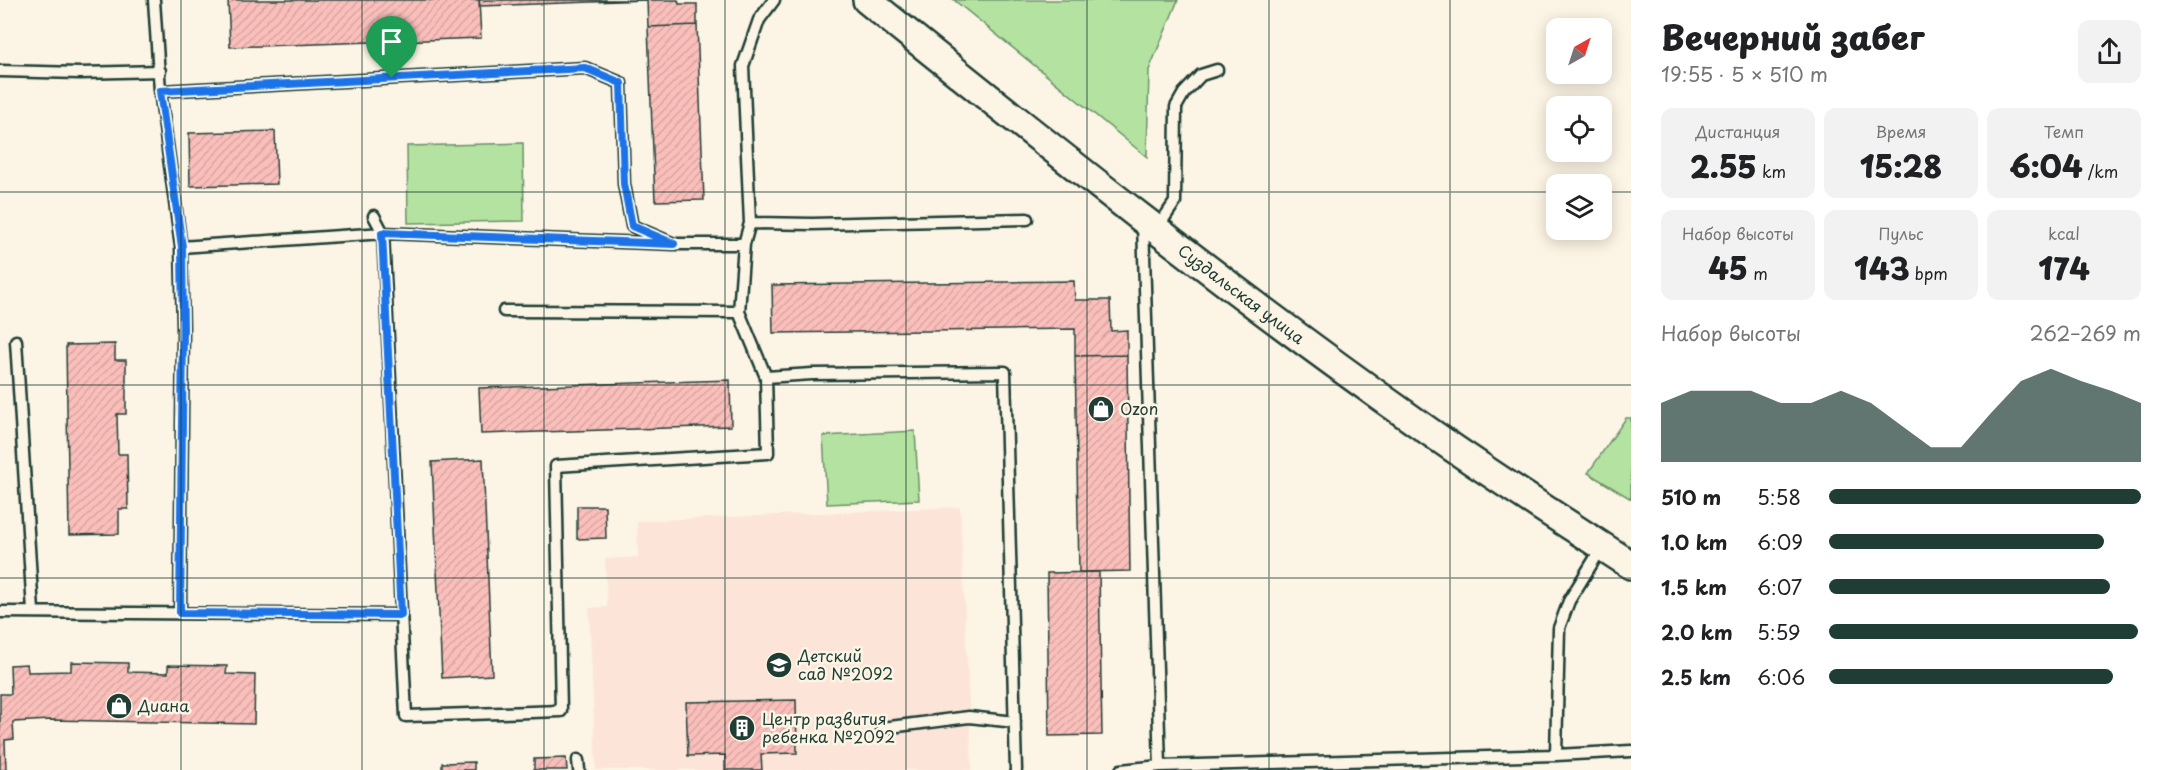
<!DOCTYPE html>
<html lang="ru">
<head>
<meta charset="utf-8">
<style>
	:root { --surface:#fff; --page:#f2f2f2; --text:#202124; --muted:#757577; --accent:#1f3d34 }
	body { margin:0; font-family:"Playpen Sans",sans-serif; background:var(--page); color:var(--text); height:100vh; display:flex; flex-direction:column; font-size:22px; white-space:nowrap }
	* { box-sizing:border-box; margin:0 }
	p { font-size:20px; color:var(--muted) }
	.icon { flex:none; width:33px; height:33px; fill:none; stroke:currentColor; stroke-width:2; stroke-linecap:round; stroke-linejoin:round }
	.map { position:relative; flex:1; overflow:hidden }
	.panel { display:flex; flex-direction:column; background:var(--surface); width:540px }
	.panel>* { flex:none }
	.needle { width:39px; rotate:39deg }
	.tools { position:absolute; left:1546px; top:18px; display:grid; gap:12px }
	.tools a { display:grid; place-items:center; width:66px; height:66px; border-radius:12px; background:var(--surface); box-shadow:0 3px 15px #0003; font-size:30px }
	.pin { position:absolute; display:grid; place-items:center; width:51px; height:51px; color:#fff; margin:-62px -26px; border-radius:50% 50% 50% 0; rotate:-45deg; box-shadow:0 0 6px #0007 }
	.pin .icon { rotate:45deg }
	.round { display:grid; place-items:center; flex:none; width:63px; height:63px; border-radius:12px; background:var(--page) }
	.head { display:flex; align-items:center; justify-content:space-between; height:102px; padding:0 30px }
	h1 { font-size:33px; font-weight:800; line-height:45px }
	.figures { display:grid; grid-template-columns:repeat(3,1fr); gap:9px; height:102px; padding:6px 30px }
	.figures div { display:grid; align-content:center; border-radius:12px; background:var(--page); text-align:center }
	.figures b { font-size:30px; font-weight:800 }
	.figures small { font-size:16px; font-weight:400 }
	.figures p { font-size:16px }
	.chart { height:168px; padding:12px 30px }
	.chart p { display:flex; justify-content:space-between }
	.chart svg { width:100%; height:108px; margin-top:6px; fill:var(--accent); opacity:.7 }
	ul { padding:0 30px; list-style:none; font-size:20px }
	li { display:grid; grid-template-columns:96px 72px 1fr; align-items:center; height:45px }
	li i { height:15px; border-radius:8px; background:var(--accent) }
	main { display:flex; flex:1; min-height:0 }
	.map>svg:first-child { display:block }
</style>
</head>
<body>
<main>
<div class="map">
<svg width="1631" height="770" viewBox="0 0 1631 770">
	<defs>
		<pattern id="building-hatch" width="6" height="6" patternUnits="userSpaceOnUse" patternTransform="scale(1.5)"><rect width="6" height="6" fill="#fbbfbb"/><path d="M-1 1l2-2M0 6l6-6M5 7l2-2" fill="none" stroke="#d7a5a1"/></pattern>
	</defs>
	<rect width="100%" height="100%" fill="#fcf5e5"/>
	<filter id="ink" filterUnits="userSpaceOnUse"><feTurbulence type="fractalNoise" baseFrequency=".0167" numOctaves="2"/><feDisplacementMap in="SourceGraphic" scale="12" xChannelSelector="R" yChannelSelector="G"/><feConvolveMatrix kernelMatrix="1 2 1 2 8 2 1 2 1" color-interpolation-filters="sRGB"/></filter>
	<g filter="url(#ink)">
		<!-- built -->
		<path fill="#fce5d8" d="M960 507 972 770H596L589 608 607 607 605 559 638 557 637 521Z"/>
		<!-- park -->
		<path fill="#b4e2a1" stroke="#6a906a" stroke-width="1.5" d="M954 0H1178L1149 70 1147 157Z
			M523 143 524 221 408 223 407 146Z
			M1626 418H1631V499L1588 473Z
			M915 431 919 500 827 504 823 436Z"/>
		<!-- building -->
		<path fill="url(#building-hatch)" stroke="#1f3d34" stroke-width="1.5" d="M228 0H479L481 38 230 47Z
			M479 0H678L679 4H697V25L648 27 647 0 480 6Z
			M697 25 704 200 655 201 648 27Z
			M275 131 277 184 190 186 189 133Z
			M1074 281 1075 300H1110L1111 331 1127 330V355L1075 356V329L773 333 772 285Z
			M115 344V360H126V414H117L118 454H127L128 509H119V534L69 535 66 345Z
			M1127 355 1130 571 1079 572 1075 356Z
			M730 380 731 426 481 434 479 388Z
			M483 459 492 675 442 678 432 462Z
			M577 506H605L606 538 577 539Z
			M1099 572 1102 735 1049 736 1047 573Z
			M71 662 128 663V672L168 673V665L227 666 226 674 255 675 254 724 50 720 13 722 14 739 5 740 6 770H0V694H11L10 665 27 664 28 672 71 671Z
			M796 700 797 753 761 754 762 770H725V755L688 756 686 702Z
			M566 758 567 770H534V759Z
			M474 762V770H442V763Z"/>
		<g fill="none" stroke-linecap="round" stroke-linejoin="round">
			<defs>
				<path id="service" d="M154 0 160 91 585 68 621 83 624 184 632 226 674 244H744L739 312 766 377 768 453 556 466 561 711 406 716 383 233 674 244
					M0 71 80 73 160 71
					M160 91 181 247 183 329 180 613
					M750 223 812 224 1027 219
					M1143 223 1160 766
					M1156 230 1175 202 1176 107 1184 93 1201 75 1217 70
					M744 244 750 223 743 66 759 20 774 0
					M181 247 383 233 374 216
					M504 311 739 312
					M16 341 33 611
					M766 377 812 374 1005 372 1016 770
					M0 612 401 615
					M882 728 969 717 1015 722
					M1556 755 1559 628 1569 601 1602 547
					M578 760 579 770
					M1121 770 1160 766 1556 755 1631 751"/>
				<g id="tertiary">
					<path id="s1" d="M867 0C1048 146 1230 291 1420 425 1489 474 1560 519 1631 565"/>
				</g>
			</defs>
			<!-- service casing -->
			<use href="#service" stroke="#1f3d34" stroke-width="15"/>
			<!-- tertiary casing -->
			<use href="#tertiary" stroke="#1f3d34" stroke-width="32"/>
			<!-- service -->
			<use href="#service" stroke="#fcf5e5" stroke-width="10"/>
			<!-- tertiary -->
			<use href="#tertiary" stroke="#fcf5e5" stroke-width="27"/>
		</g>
	</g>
	<g fill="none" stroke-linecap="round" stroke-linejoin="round" filter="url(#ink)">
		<defs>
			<path id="route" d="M585 68 621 83 624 184 632 226 674 244 382 233 401 615 180 613 183 329 182 247 160 91Z"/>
		</defs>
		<!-- route casing -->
		<use href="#route" stroke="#fff" stroke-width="12"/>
		<!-- route -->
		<use href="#route" stroke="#1a73e8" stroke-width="8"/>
	</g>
	<!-- grid -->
	<path fill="none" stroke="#1f3d34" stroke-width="1.5" stroke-opacity="0.55" d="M181 0V770M362 0V770M544 0V770M725 0V770M906 0V770M1087 0V770M1269 0V770M1450 0V770M0 192H1557M1602 192H1631M0 385H1631M0 578H1631"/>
	<!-- icons -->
	<defs>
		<symbol id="shop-disc" viewBox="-11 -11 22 22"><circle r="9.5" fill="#1f3d34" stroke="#fcf5e5"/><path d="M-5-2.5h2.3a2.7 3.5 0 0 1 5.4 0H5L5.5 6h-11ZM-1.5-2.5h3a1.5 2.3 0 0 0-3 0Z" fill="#fff"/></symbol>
		<symbol id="school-disc" viewBox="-11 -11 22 22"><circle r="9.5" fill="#1f3d34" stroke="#fcf5e5"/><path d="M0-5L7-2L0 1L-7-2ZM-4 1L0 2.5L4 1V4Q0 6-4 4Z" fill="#fff"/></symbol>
		<symbol id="building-disc" viewBox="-11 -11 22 22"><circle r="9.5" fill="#1f3d34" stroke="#fcf5e5"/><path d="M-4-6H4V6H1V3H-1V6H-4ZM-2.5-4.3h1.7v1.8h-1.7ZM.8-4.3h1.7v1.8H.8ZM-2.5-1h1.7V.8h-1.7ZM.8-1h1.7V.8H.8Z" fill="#fff"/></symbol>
	</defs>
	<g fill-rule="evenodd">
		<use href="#shop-disc" x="1086" y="394" width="30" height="30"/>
		<use href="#school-disc" x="764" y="650" width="30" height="30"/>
		<use href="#shop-disc" x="104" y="691" width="30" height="30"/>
		<use href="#building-disc" x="727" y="713" width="30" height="30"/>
	</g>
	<g text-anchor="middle" stroke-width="5" stroke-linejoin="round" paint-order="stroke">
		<!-- street labels -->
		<g font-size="16" fill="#1f3d34" stroke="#fcf5e5">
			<text dy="6" stroke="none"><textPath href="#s1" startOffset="476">Суздальская улица</textPath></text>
		</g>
		<!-- poi labels -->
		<g font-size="16" fill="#1f3d34" stroke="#fcf5e5" text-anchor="start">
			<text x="1120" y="415">Ozon</text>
			<text x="798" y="662">Детский<tspan x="798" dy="18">сад №2092</tspan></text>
			<text x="138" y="712">Диана</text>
			<text x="762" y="725">Центр развития<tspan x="762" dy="18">ребенка №2092</tspan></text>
		</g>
	</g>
</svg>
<div class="tools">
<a><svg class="needle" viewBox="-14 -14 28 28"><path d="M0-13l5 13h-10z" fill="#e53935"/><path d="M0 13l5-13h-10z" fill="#757577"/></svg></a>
<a><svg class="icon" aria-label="locate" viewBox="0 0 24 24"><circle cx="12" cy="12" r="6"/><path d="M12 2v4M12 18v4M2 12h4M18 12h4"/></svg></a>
<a><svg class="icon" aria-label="layers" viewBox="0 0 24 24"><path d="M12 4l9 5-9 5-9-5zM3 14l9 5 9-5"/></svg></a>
</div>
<div class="pin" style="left:392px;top:78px;background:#1e9e55"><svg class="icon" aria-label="arrive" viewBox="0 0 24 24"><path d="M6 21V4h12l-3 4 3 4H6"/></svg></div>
</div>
<section class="panel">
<div class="head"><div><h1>Вечерний забег</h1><p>19:55 · 5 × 510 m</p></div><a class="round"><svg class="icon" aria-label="share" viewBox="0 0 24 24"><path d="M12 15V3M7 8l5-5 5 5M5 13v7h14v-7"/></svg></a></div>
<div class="figures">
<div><p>Дистанция</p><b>2.55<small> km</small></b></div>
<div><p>Время</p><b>15:28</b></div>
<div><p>Темп</p><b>6:04<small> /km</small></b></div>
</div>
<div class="figures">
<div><p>Набор высоты</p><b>45<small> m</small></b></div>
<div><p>Пульс</p><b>143<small> bpm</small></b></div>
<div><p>kcal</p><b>174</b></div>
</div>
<div class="chart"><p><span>Набор высоты</span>262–269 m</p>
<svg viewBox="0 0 160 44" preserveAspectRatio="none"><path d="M0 44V20L10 15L20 15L30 15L40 20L50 20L60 15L70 20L80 29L90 38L100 38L110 24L120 11L130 6L140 11L150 15L160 20V44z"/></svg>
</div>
<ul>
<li><b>510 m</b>5:58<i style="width:100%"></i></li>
<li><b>1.0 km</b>6:09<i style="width:88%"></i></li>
<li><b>1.5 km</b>6:07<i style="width:90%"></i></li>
<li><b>2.0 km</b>5:59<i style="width:99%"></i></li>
<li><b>2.5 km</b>6:06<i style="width:91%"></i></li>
</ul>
</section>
</main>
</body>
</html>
